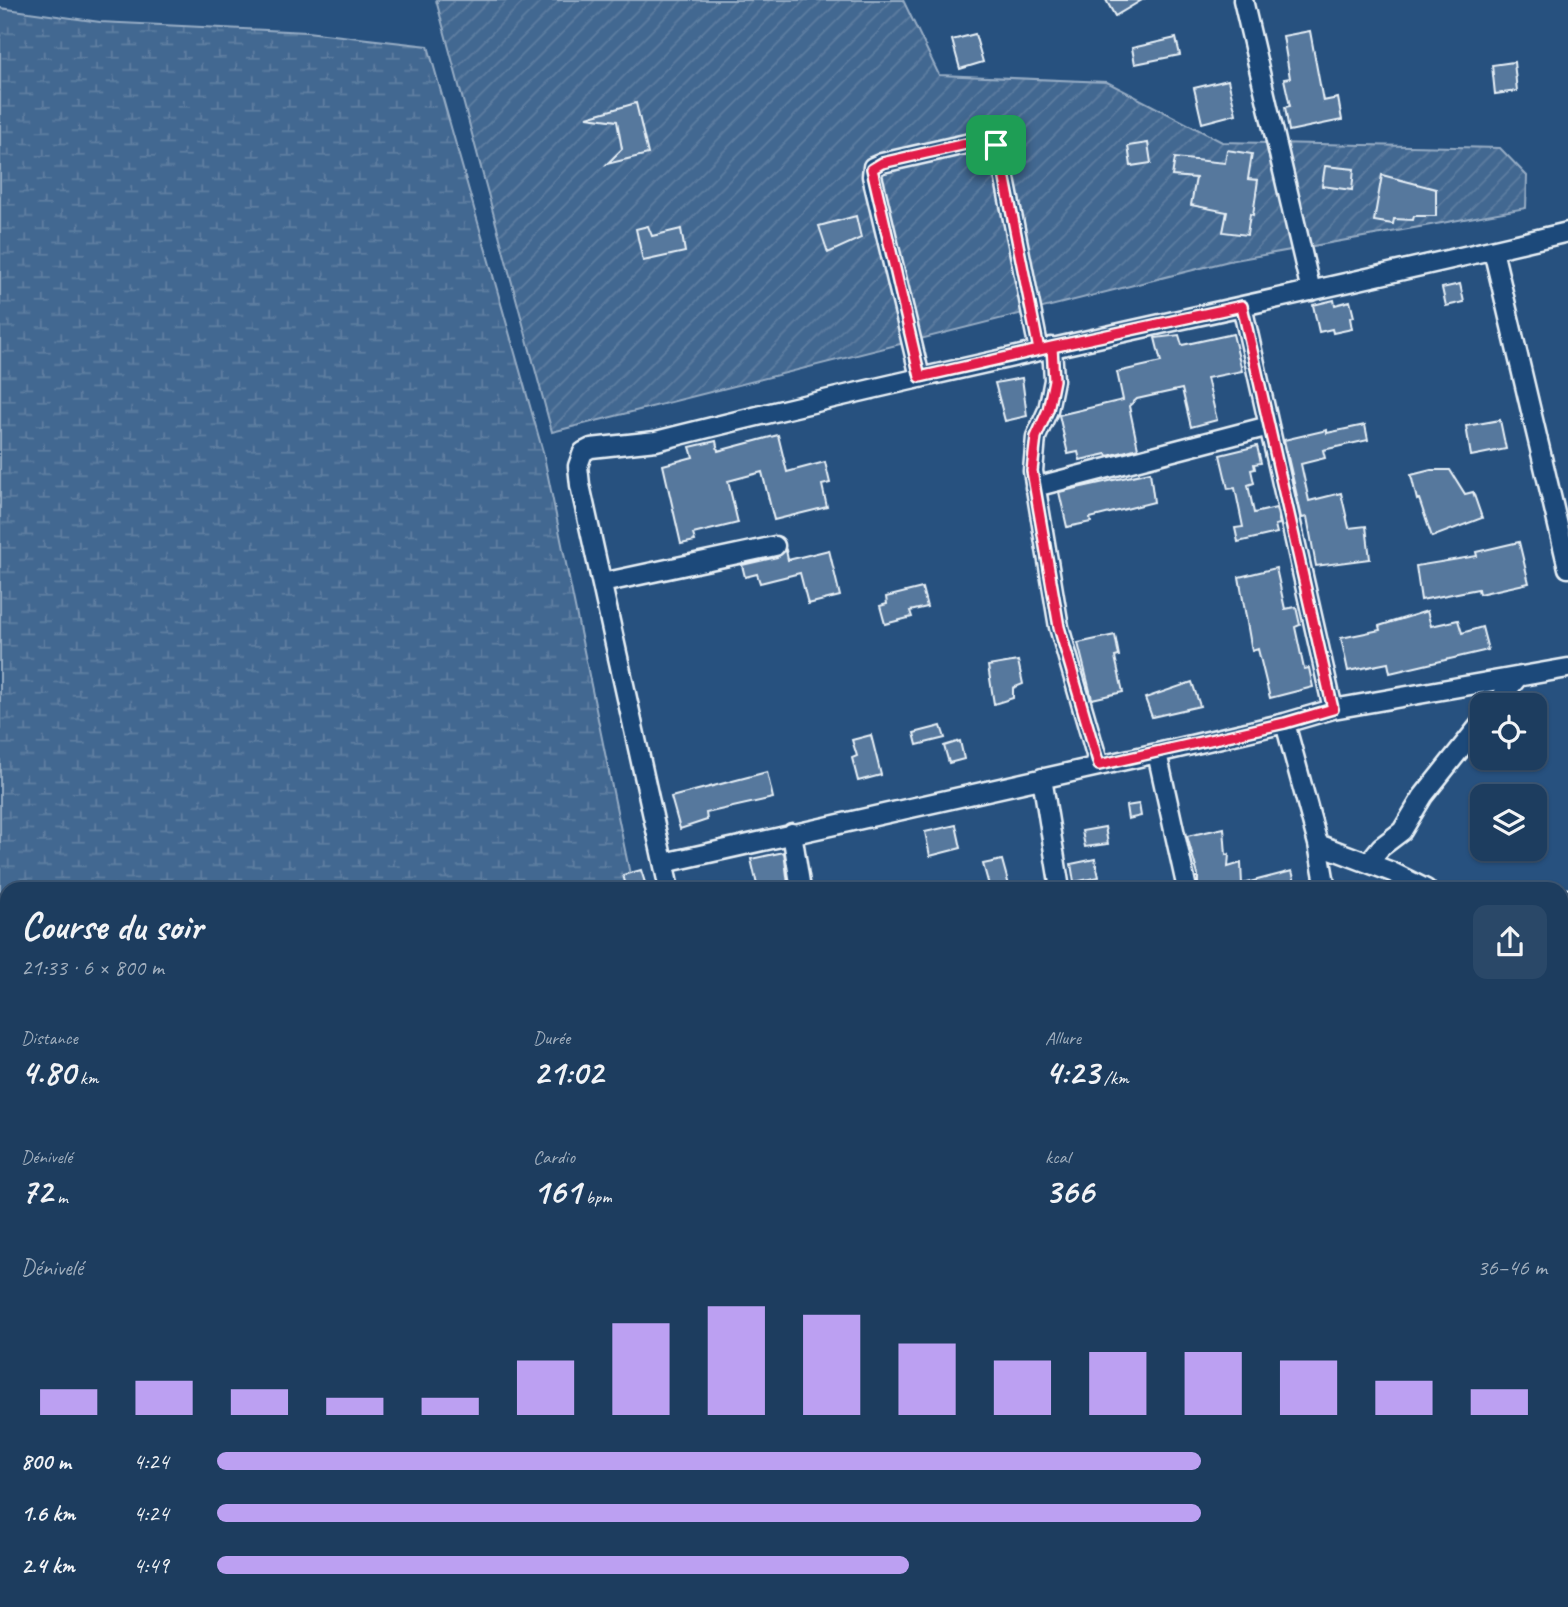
<!DOCTYPE html>
<html lang="fr">
<head>
<meta charset="utf-8">
<style>
	:root { --surface:#1d3d5f; --page:#2a4868; --text:#f1f3f6; --muted:#a0aebd; --line:#3b5674; --accent:#bca0f2 }
	body { margin:0; font-family:Caveat,sans-serif; background:var(--page); color:var(--text); height:100vh; display:flex; flex-direction:column; font-size:26px; white-space:nowrap }
	* { box-sizing:border-box; margin:0 }
	p { font-size:23px; color:var(--muted) }
	.icon { flex:none; width:38px; height:38px; fill:none; stroke:currentColor; stroke-width:2; stroke-linecap:round; stroke-linejoin:round }
	.map { position:relative; flex:1; overflow:hidden }
	.panel { position:absolute; left:0px; top:882px; width:1568px; height:726px; display:flex; flex-direction:column; background:var(--surface); border-radius:21px 21px 0 0; box-shadow:0 2px 5px #0004,0 0 0 2px var(--line) }
	.panel>* { flex:none }
	.buttons { position:absolute; left:1470px; top:693px; display:grid; gap:14px }
	.buttons a { display:grid; place-items:center; width:77px; height:77px; border-radius:14px; background:var(--surface); box-shadow:0 2px 5px #0004,0 0 0 2px var(--line); font-size:35px }
	.pin { position:absolute; display:grid; place-items:center; width:60px; height:60px; color:#fff; margin:-30px; border-radius:14px; box-shadow:0 4px 10px #0006 }
	.round { display:grid; place-items:center; flex:none; width:74px; height:74px; border-radius:14px; background:var(--page) }
	.summary { display:flex; align-items:center; justify-content:space-between; height:119px; padding:0 21px }
	h1 { font-size:38px; font-weight:700; line-height:52px }
	.metrics { display:grid; grid-template-columns:repeat(3,1fr); gap:10px; height:119px; padding:7px 21px }
	.metrics div { display:grid; align-content:center }
	.metrics b { font-size:35px; font-weight:700 }
	.metrics small { font-size:19px; font-weight:400 }
	.metrics p { font-size:19px }
	.chart { height:196px; padding:14px 21px }
	.chart p { display:flex; justify-content:space-between }
	.chart svg { width:100%; height:126px; margin-top:7px; stroke:var(--accent); stroke-width:6 }
	ul { padding:0 21px; list-style:none; font-size:23px }
	li { display:grid; grid-template-columns:112px 84px 1fr; align-items:center; height:52px }
	li i { height:18px; border-radius:9px; background:var(--accent) }
	.map>svg:first-child { display:block }
</style>
</head>
<body>
<div class="map">
<svg width="1568" height="1607" viewBox="0 0 1568 1607">
	<defs>
		<pattern id="wetland-marsh" width="20" height="14" patternUnits="userSpaceOnUse" patternTransform="scale(1.75)"><rect width="20" height="14" fill="#436891"/><path d="M1 5h8M5 5V1M11 12h8M15 12V8" fill="none" stroke="#5e7ea1"/></pattern>
		<pattern id="garden-furrows" width="10" height="10" patternUnits="userSpaceOnUse" patternTransform="scale(1.75)"><rect width="10" height="10" fill="#436891"/><path d="M-1 1l2-2M0 10L10 0M9 11l2-2" fill="none" stroke="#5e7ea1"/></pattern>
	</defs>
	<rect width="100%" height="100%" fill="#27517f"/>
	<filter id="ink" filterUnits="userSpaceOnUse"><feTurbulence type="fractalNoise" baseFrequency=".0143" numOctaves="2"/><feDisplacementMap in="SourceGraphic" scale="14" xChannelSelector="R" yChannelSelector="G"/><feConvolveMatrix kernelMatrix="1 2 1 2 8 2 1 2 1" color-interpolation-filters="sRGB"/></filter>
	<g filter="url(#ink)">
		<!-- wetland -->
		<path fill="url(#wetland-marsh)" stroke="#96acc4" stroke-width="2" d="M0 8 100 22 307 32 428 46 543 452 633 889H7V1601H780L781 1607H0Z"/>
		<!-- garden -->
		<path fill="url(#garden-furrows)" stroke="#96acc4" stroke-width="2" d="M436 0H903L939 75 1107 82 1222 142 1500 148 1527 176 1526 208 1229 261 552 432Z"/>
		<!-- building -->
		<path fill="#57789d" stroke="#e8f1f8" stroke-width="2" d="M1106 0H1142L1115 16Z
			M1310 31 1323 101 1338 98 1342 120 1289 131 1285 107 1290 106 1284 79 1290 78 1283 36Z
			M975 34 983 62 960 69 952 40Z
			M1176 38 1180 55 1135 64 1132 48Z
			M1514 62 1517 91 1495 94 1492 65Z
			M1228 80 1236 114 1202 123 1194 88Z
			M636 103 648 154 607 164 622 149 617 121 587 117Z
			M1148 143 1151 163 1131 166 1128 146Z
			M1227 150 1252 154 1248 179 1258 180 1253 215 1250 214 1247 235 1223 232 1227 212 1191 205 1196 178 1172 176 1175 158 1225 163Z
			M1325 166 1354 169 1352 190 1322 186Z
			M1382 175 1436 189V216H1414L1413 220 1394 219 1393 224 1374 221Z
			M856 216 861 238 828 253 819 226Z
			M648 226 652 236 681 229 685 252 643 261 636 229Z
			M1460 284 1464 302 1446 306 1442 288Z
			M1334 300 1335 305 1350 301 1354 317 1350 318 1352 329 1333 333 1332 329 1319 332 1313 305Z
			M1233 334 1242 371 1207 378 1217 420 1191 427 1182 389 1137 399 1129 406 1138 448 1108 456 1107 454 1080 460 1078 452 1068 454 1059 415 1123 400 1117 372 1161 362 1155 338 1179 335 1182 345Z
			M1022 378 1027 416 1005 421 995 383Z
			M1500 420 1506 449 1471 456 1466 426Z
			M1365 425 1368 440 1323 450 1325 458 1301 464 1309 501 1341 493 1349 528 1366 526 1370 559 1316 566 1307 517 1302 518 1284 440 1327 430V433Z
			M778 435 787 472 825 462 830 483 822 485 827 507 774 520 762 472 728 481 738 523 693 534 695 541 681 544 663 465 693 457 690 447 716 441 718 451Z
			M1257 446 1261 463 1254 464 1255 469 1251 470 1254 483 1248 485 1254 513 1276 508 1280 524 1275 525 1277 533 1238 542 1235 528 1243 527 1235 488 1228 489 1220 455Z
			M1431 470H1450L1465 494 1473 492 1482 518 1432 537 1419 499 1417 500 1411 475Z
			M1150 472 1154 502 1090 518 1091 522 1067 527 1059 492Z
			M1519 542 1529 583 1479 594 1478 589 1421 600 1416 566 1477 556 1476 552Z
			M786 550 788 560 829 550 840 596 808 604 800 573 760 583 757 574 745 577 742 565 777 557Z
			M1276 568 1285 609 1296 607 1300 625 1295 627 1304 669 1309 668 1313 687 1270 698 1258 649 1252 651 1239 577Z
			M922 588 927 607 910 611 912 617 885 624 880 606 887 604 886 597Z
			M1427 611 1431 626 1458 620 1462 633 1482 627 1488 650 1390 673 1388 663 1348 671 1341 638 1380 630 1379 626Z
			M1115 635 1119 656 1115 657 1123 692 1092 699 1078 643Z
			M1018 661 1023 684 1013 688V698L994 704 988 666Z
			M1192 682 1200 706 1152 717 1145 698Z
			M941 726 945 738 917 745 914 733Z
			M871 735 881 775 858 781 852 758 857 756 852 740Z
			M960 741 964 759 949 763 944 746Z
			M767 772 773 798 706 813 707 820 680 829 671 797Z
			M1139 804 1141 816 1128 819 1126 806Z
			M956 825 961 848 930 856 925 832Z
			M1105 827 1108 844 1085 847 1082 831Z
			M1224 828 1226 855 1229 854 1228 867 1241 863 1242 884 1292 871 1297 889H1198V875L1187 836Z
			M784 852 788 884 758 889 751 859Z
			M1095 859 1099 877 1074 882 1071 864Z
			M1002 860 1010 889H990L983 864Z
			M641 870 647 889H627L623 875Z"/>
		<g fill="none" stroke-linecap="round" stroke-linejoin="round">
			<defs>
				<path id="street" d="M1243 0 1311 291
					M1493 250 1568 568
					M1242 306 1333 709
					M1052 347 1054 380 1048 410 1036 437 1033 471 1059 627 1099 765
					M920 377 872 176 873 167 882 163 979 141C988 140 994 142 999 149L1039 350
					M1035 487 1269 426
					M602 583 775 546
					M1495 705 1518 677
					M1285 723 1318 844 1326 889
					M1157 753 1187 889
					M1042 778 1060 889
					M792 833 801 889
					M1318 844 1392 872 1426 889
					M664 863 1157 753 1285 723 1333 709 1568 668
					M1368 863 1381 847 1402 831 1423 796 1482 722
					M669 889 580 485 578 466 583 452 591 448 656 441C958 365 1264 304 1568 232
					M1561 910 1568 899
					M1561 1093 1568 1096
					M1561 1162 1568 1155
					M1561 1244 1568 1247
					M1561 1501 1568 1504
					M825 1601 826 1607
					M1447 1601 1461 1607
					M1134 1607 1137 1601
					M1284 1607 1286 1601"/>
			</defs>
			<!-- street casing -->
			<use href="#street" stroke="#e8f1f8" stroke-width="23"/>
			<!-- street -->
			<use href="#street" stroke="#1f4a7a" stroke-width="18"/>
		</g>
	</g>
	<g fill="none" stroke-linecap="round" stroke-linejoin="round" filter="url(#ink)">
		<defs>
			<path id="route" d="M996 145 986 141H979L882 163 872 169 920 377 1039 350 1052 347 1242 306 1333 709 1285 723 1099 765 1059 627 1032 471 1036 437 1048 410 1054 380 1052 347 1039 350 999 149 996 145"/>
		</defs>
		<!-- route casing -->
		<use href="#route" stroke="#fff" stroke-width="14"/>
		<!-- route -->
		<use href="#route" stroke="#e11d48" stroke-width="9"/>
	</g>
</svg>
<div class="buttons">
<a><svg class="icon" aria-label="locate" viewBox="0 0 24 24"><circle cx="12" cy="12" r="6"/><path d="M12 2v4M12 18v4M2 12h4M18 12h4"/></svg></a>
<a><svg class="icon" aria-label="layers" viewBox="0 0 24 24"><path d="M12 4l9 5-9 5-9-5zM3 14l9 5 9-5"/></svg></a>
</div>
<div class="pin" style="left:996px;top:145px;background:#1e9e55"><svg class="icon" aria-label="arrive" viewBox="0 0 24 24"><path d="M6 21V4h12l-3 4 3 4H6"/></svg></div>
<section class="panel">
<div class="summary"><div><h1>Course du soir</h1><p>21:33 · 6 × 800 m</p></div><a class="round"><svg class="icon" aria-label="share" viewBox="0 0 24 24"><path d="M12 15V3M7 8l5-5 5 5M5 13v7h14v-7"/></svg></a></div>
<div class="metrics">
<div><p>Distance</p><b>4.80<small> km</small></b></div>
<div><p>Durée</p><b>21:02</b></div>
<div><p>Allure</p><b>4:23<small> /km</small></b></div>
</div>
<div class="metrics">
<div><p>Dénivelé</p><b>72<small> m</small></b></div>
<div><p>Cardio</p><b>161<small> bpm</small></b></div>
<div><p>kcal</p><b>366</b></div>
</div>
<div class="chart"><p><span>Dénivelé</span>36–46 m</p>
<svg viewBox="0 0 160 44" preserveAspectRatio="none"><path d="M5 44V35M15 44V32M25 44V35M35 44V38M45 44V38M55 44V25M65 44V12M75 44V6M85 44V9M95 44V19M105 44V25M115 44V22M125 44V22M135 44V25M145 44V32M155 44V35"/></svg>
</div>
<ul>
<li><b>800 m</b>4:24<i style="width:74%"></i></li>
<li><b>1.6 km</b>4:24<i style="width:74%"></i></li>
<li><b>2.4 km</b>4:49<i style="width:52%"></i></li>
</ul>
</section>
</div>
</body>
</html>
